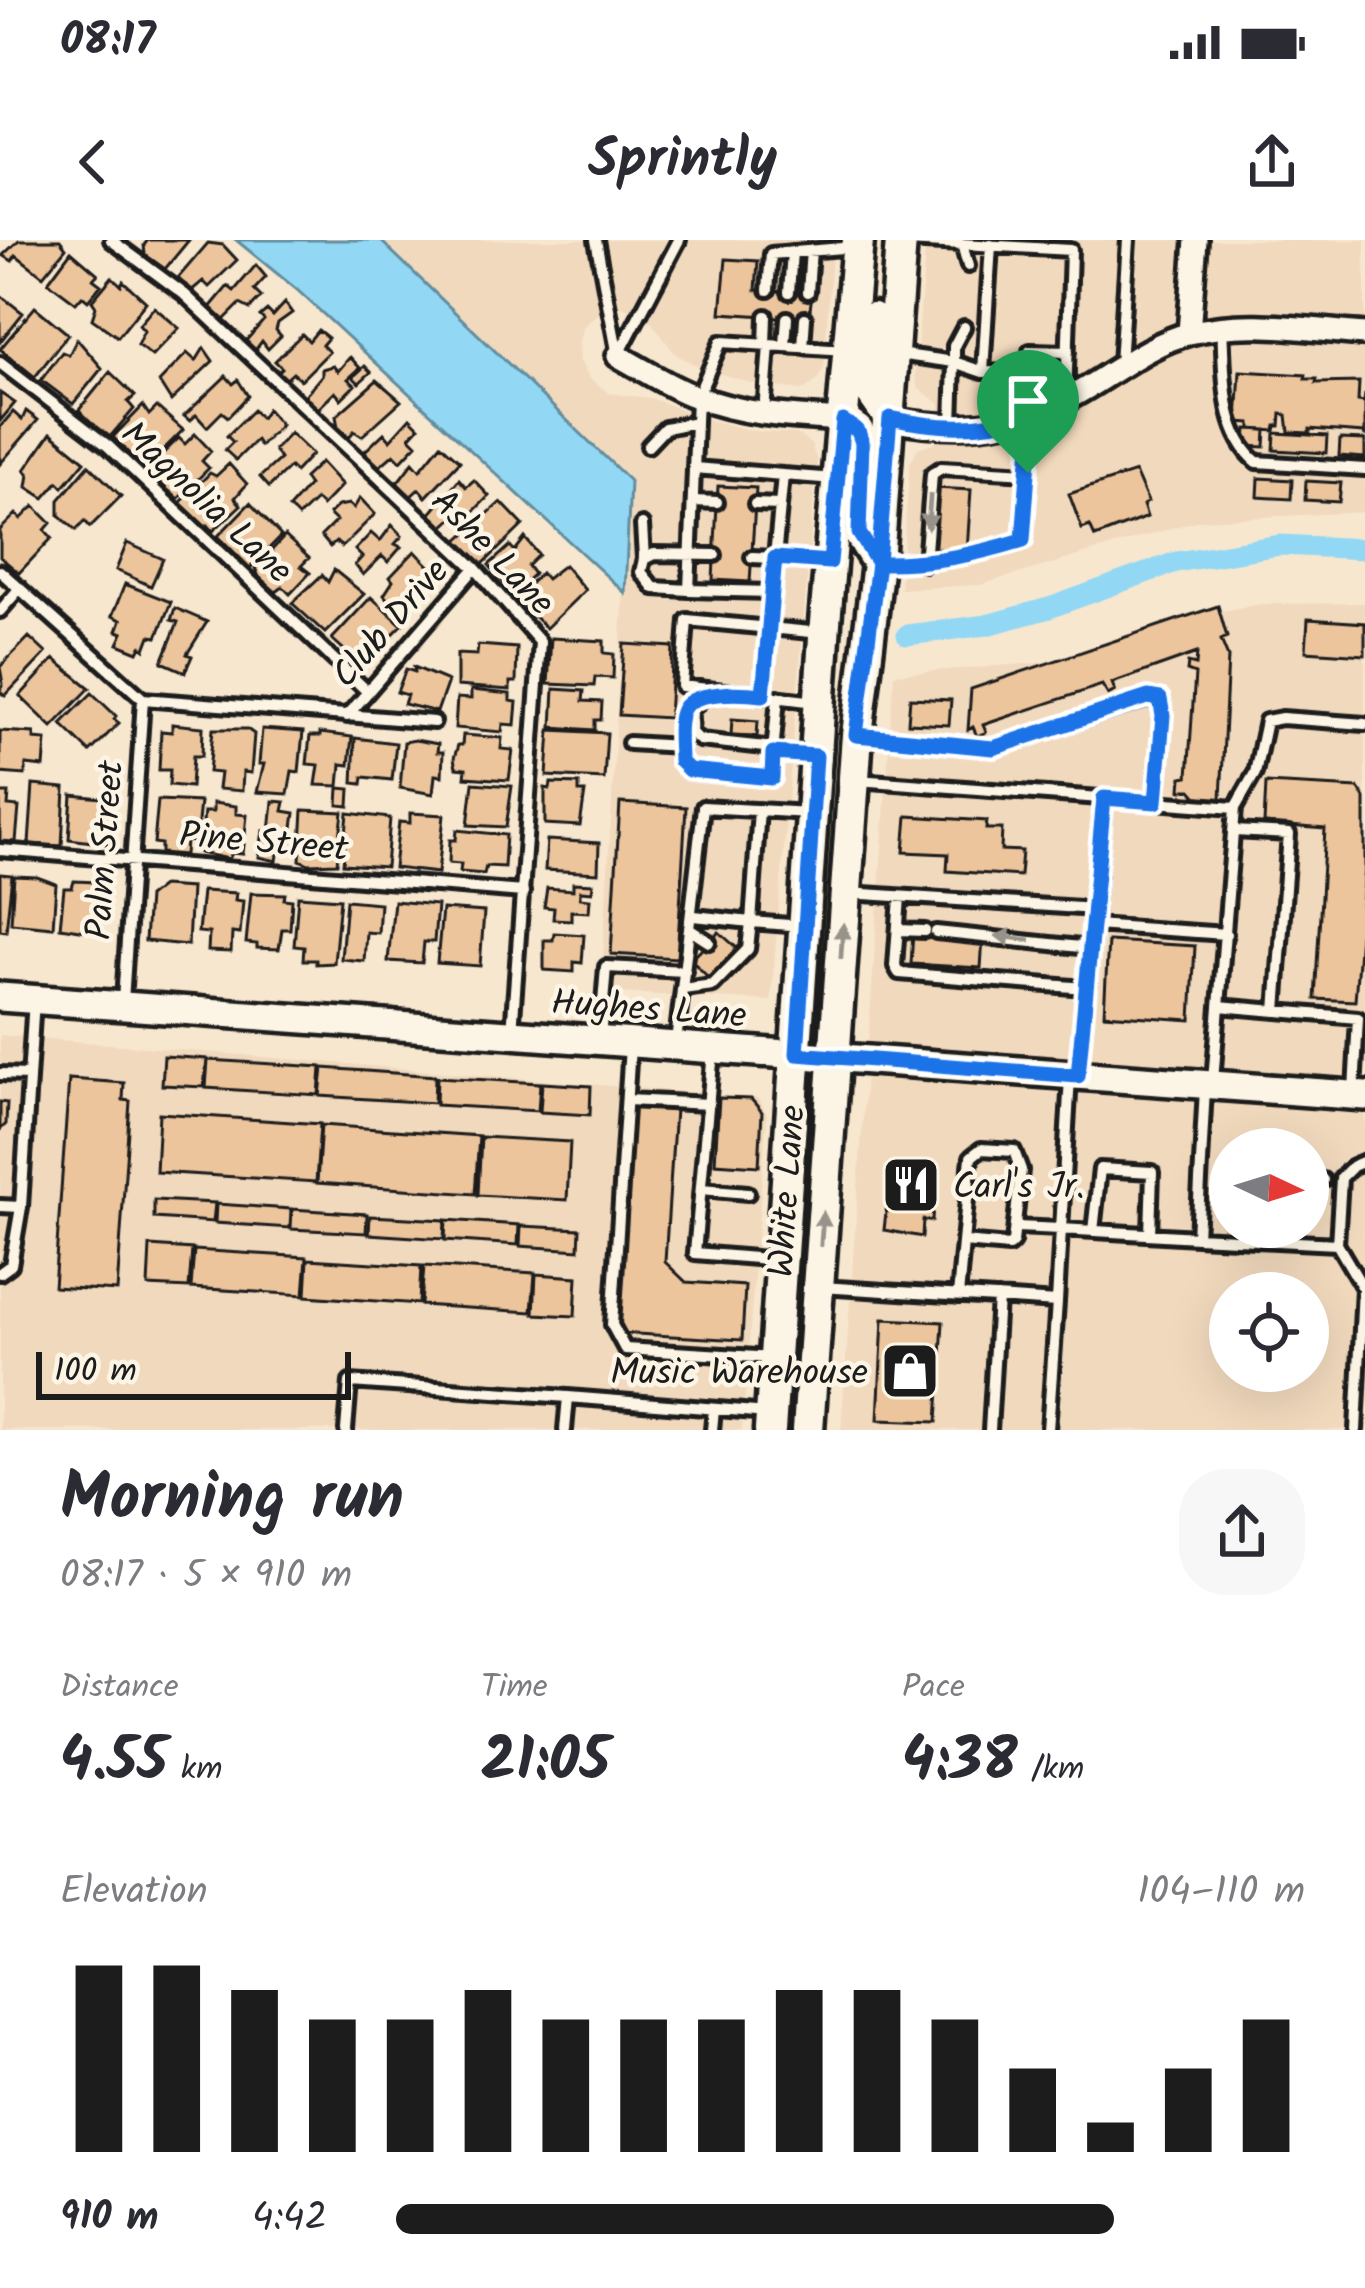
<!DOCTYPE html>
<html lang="en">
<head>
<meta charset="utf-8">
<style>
	:root { --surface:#fff; --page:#f7f7f7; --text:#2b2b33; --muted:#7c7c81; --accent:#1c1c1c }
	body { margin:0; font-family:Kalam,sans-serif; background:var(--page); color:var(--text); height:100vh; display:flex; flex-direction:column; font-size:45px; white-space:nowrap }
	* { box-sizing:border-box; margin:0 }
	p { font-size:39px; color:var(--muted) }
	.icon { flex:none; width:66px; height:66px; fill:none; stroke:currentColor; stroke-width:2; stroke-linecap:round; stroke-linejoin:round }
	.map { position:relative; height:1190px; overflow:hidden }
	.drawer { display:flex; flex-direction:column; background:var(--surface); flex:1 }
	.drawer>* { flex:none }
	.needle { width:78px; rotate:94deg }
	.buttons { position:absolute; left:1209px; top:888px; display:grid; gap:24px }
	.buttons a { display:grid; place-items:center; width:120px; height:120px; border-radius:50%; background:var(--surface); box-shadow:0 12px 48px #0002; font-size:60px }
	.scale { position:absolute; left:36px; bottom:30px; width:315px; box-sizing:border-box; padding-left:12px; border:6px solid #1c1c1c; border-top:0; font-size:33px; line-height:42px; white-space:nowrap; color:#1c1c1c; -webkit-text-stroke:9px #fcf5e5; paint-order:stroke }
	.pin { position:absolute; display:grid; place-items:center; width:102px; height:102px; color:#fff; margin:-123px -51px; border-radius:50% 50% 50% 0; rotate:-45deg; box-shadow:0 0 12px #0007 }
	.pin .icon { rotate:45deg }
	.round { display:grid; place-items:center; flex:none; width:126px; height:126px; border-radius:48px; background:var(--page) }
	.summary { display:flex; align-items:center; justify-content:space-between; height:204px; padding:0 60px }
	h1 { font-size:66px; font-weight:700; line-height:90px }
	.stats { display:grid; grid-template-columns:repeat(3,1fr); gap:18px; height:204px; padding:12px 60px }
	.stats div { display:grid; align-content:center }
	.stats b { font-size:60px; font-weight:700 }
	.stats small { font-size:33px; font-weight:400 }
	.stats p { font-size:33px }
	.chart { height:336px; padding:24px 60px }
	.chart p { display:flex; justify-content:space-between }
	.chart svg { width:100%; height:216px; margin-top:12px; stroke:var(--accent); stroke-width:6 }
	ul { padding:0 60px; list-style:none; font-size:39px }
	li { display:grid; grid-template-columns:192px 144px 1fr; align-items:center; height:90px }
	li i { height:30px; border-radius:15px; background:var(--accent) }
	.status { display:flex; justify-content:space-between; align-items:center; height:84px; padding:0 60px; background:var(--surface); direction:ltr }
	.status svg { height:33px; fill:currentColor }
	header { display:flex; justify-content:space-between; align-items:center; height:156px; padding:0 60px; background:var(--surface); font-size:54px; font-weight:700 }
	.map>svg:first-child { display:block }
</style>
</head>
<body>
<div class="status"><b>08:17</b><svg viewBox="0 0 49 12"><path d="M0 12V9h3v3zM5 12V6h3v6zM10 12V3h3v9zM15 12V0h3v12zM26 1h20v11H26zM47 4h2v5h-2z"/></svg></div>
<header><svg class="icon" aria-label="back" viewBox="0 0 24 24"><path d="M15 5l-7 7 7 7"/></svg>Sprintly<svg class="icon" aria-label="share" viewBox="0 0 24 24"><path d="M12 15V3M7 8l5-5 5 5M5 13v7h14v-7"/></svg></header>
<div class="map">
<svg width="1365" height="1190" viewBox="0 0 1365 1190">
	<rect width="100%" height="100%" fill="#f8e7cf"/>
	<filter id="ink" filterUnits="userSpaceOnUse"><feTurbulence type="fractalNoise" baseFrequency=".00833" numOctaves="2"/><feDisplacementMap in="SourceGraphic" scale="24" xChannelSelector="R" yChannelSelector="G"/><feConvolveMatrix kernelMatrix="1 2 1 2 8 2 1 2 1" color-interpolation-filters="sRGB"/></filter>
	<g filter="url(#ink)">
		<!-- built -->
		<path fill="#f1d9bd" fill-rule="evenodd" d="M380 0H833L824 128 816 142 803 150 758 145 704 129 676 115 645 74 622 66 600 72 584 86 579 101 580 121 589 138 609 153 650 158 713 181 755 191 797 194 811 204 817 221 771 761 601 752 630 241Z
			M926 0H1365V272L1200 280 980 345 900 349 910 223 918 208 936 202 940 164 918 148 915 135Z
			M1365 363V1190H841L894 434 1063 421 1200 375 1260 364ZM1230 909H1308V987H1230ZM1230 1053H1308V1131H1230Z
			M0 795 758 858 767 874 742 1190H0Z"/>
		<!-- water -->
		<path fill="#92d8f4" stroke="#638d9e" stroke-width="3" d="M236 0H380L630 241 625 353 296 49Z"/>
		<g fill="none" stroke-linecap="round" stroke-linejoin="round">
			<!-- canal -->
			<path stroke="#92d8f4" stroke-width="21" d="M907 395 987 385 1049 368 1176 322 1280 305 1365 309"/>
		</g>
		<!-- building -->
		<path fill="#edc59d" stroke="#1c1c1c" stroke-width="3" d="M19 0H60L66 8 43 36 16 15 12 21 3 15Z
			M148 0H189L165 29 145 15 144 5Z
			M208 3 223 5 237 20 209 47 203 41 190 52 178 38Z
			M71 11 98 34 93 39 101 45 88 61 82 56 76 63 48 42Z
			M726 19 758 21 756 50 812 53 809 79 721 73Z
			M256 25 266 37 254 50 261 57 250 69 240 64 221 83 208 70 228 46 234 51Z
			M112 37 121 45 123 41 146 62 118 97 92 79 96 67 92 61Z
			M0 55 23 73 0 102Z
			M285 63 292 73 278 83 276 90 281 96 268 109 262 101 254 112 244 103 264 80 260 76 267 70 273 76Z
			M35 67 68 94 35 137 0 109Z
			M154 67 179 88 152 116 137 105 144 91 139 85Z
			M318 90 328 98 322 105 329 112 301 140 293 133 284 141 277 133 282 128 275 121 302 94 309 101Z
			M77 99 102 128 73 164 41 140 62 112 69 115Z
			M204 108 213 121 171 161 159 142 187 113 196 121Z
			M350 117 360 128 348 139 355 145 341 159 335 152 316 171 303 158 322 135V129L333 126 338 131Z
			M365 126 371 132 359 143 353 137Z
			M1240 131 1306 135 1305 139H1317L1316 143 1359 142 1358 161 1364 162 1365 154V197L1364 193 1310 189V193L1289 192 1287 175 1281 174 1280 186H1276L1275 191 1251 189V183L1237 182Z
			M110 132 135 156 128 162 134 169 108 199 79 170Z
			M226 136 233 144 238 140 248 156 228 177 222 172 207 187 196 175 190 181 184 176Z
			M377 140 401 161 362 196 354 191 349 197 338 187 336 176Z
			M0 153 15 163 0 181Z
			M143 166 149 175 157 167 183 190 144 229 113 197Z
			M267 169 281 185 260 206 256 200 236 220 225 210 233 202 227 196 253 170 261 178Z
			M26 171 38 180 0 224V187L13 172 22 180Z
			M410 178 419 187 410 197 417 204 401 221 394 214 379 227 364 212 384 193 390 200Z
			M1247 189 1266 190 1265 207 1246 206Z
			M51 193 85 221 63 247 58 242 44 258 27 247 29 234 25 230Z
			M290 193 312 214 295 232 290 227 269 247 260 237 280 219 274 210Z
			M1275 193 1327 196 1326 213 1274 210Z
			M195 194 211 211 202 221 209 228 178 259 154 238 148 228 179 198 185 204Z
			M1340 199 1365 200V218L1339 216Z
			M441 204 460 221 426 257 419 249 410 257 397 243 413 222 420 230Z
			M321 222 342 245 322 266 316 260 298 277 289 268 309 245 304 238Z
			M229 224 247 244 235 258 241 265 213 291 208 285 204 288 198 284 180 263 210 233 216 236Z
			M89 225 121 256 90 287 85 281 76 290 59 275V260Z
			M1135 232 1148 262 1143 265 1147 277 1095 297 1090 286 1082 289 1069 254Z
			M1259 238 1292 240 1291 259 1258 257Z
			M459 239 466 247 474 240 489 256 460 285 453 278 443 287 429 275Z
			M1306 241 1341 243 1339 262 1305 260Z
			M718 246 756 248 750 342 713 340Z
			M934 248 971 250 967 311 931 308Z
			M360 258 375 274 342 307 336 302 330 307 321 296 336 281 329 274 338 266 349 264 354 268Z
			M501 262 523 285 482 325 456 302Z
			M250 263 281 296 250 328 218 296Z
			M34 266 51 283 45 290 52 298 19 333 0 317V290L16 274 21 279Z
			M392 285 402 296 395 304 401 307 388 322 382 316 363 335 355 325 362 317 355 310 371 293 380 301Z
			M285 296 309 318 301 326 310 333 290 354 283 347 276 352 259 337 255 328Z
			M525 298 539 315 528 326 534 334 521 346 514 340 507 347 489 325 510 306 515 311Z
			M127 303 163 319 151 346 116 330Z
			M415 311 436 333 411 359 405 355 393 366 384 355 393 341 390 337Z
			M564 325 585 350 546 388 515 358 541 333 546 339Z
			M334 330 364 354 325 393 292 363 322 335 328 342Z
			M125 344 171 362 157 397 150 396 145 409 141 406 138 412 118 404 123 393 117 391 121 380 112 376Z
			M371 357 402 385 362 426 332 399Z
			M1218 366 1227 397 1221 400 1228 417 1221 559 1197 557 1191 550H1181L1182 537 1188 536 1195 434 1187 431 1188 423 1196 425 1197 413 1112 443 1115 451 1108 455 1102 445 983 485 986 492 977 496 973 487 968 490 971 449Z
			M175 368 207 382 187 414 192 416 185 432 162 422 178 382 171 380Z
			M1308 379 1365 383V415L1306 411Z
			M29 397 46 413 5 456 0 452 3 444 0 427Z
			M551 398 604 401V413L614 414 613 438 595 437 594 446 548 444Z
			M624 404 673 407 669 478 619 475Z
			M478 405 517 408 516 442H510V450L457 446V414L477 415Z
			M54 419 90 448 52 487 20 456Z
			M414 427 448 441 437 472 404 464 407 455 397 452 406 429 415 432Z
			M554 449 584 451 583 461 602 462 601 480H595V490L552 487Z
			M471 450 510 454V461L517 462 515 485 503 484 502 492 455 488 457 458 471 459Z
			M92 453 116 476 114 479 119 483 90 512 61 484Z
			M910 458 951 460 949 485 908 483Z
			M732 479 758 481 757 496 731 495Z
			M172 484 203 487 202 516H193L191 547 169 545 170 530H159L161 491 172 492Z
			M213 489H247L254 494 251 533 243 532 242 551 218 549 220 533 209 532Z
			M262 489 303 492 299 532 292 531 288 554 257 552 264 524H259Z
			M550 490 607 493 604 539 547 536Z
			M0 491 34 493V499L46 500 44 527 26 525 25 535 0 533Z
			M320 493 352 497 349 525 341 524 339 546 316 545 319 525 307 524 310 496H320Z
			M463 495 502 498 501 509 513 510 509 540 465 537 466 529 456 528 454 518 458 505H462Z
			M355 498 396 503 392 540 363 537 362 544 353 543Z
			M415 500 438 504 437 512H443L442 536 435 535 433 554 400 548 404 502Z
			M473 543 512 546 506 587 468 585Z
			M551 543 579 544V552H585L580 586 545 584V548L550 549Z
			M1266 543 1358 548 1365 558V626L1355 761 1315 759 1325 589 1264 584Z
			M33 545 65 548 62 606 29 604Z
			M339 548 350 549 349 566 338 565Z
			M0 553H9L8 566 19 567 16 602 0 601Z
			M72 555 112 559 108 604 69 599Z
			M158 560 200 562 196 602 186 601 185 615 161 613V604L154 603Z
			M273 561 285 562 283 571 295 573 290 610 279 607 277 621 259 617 263 591 270 592Z
			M213 563 236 566V574L247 575 243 614 232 613 229 619 200 613 204 572H213Z
			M620 563 686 567 677 718 611 714Z
			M303 570 343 572 337 623 309 624 300 620Z
			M348 573 390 578 386 627 343 624Z
			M410 573 444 575 438 633 394 628 399 582 410 583Z
			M907 576 987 581 986 589H1002L1001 610 1022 611 1020 636 947 631 948 614 904 612Z
			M457 590 506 595 504 627 486 626 484 634 460 632 461 624 449 623 450 600H456Z
			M547 600 599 603 598 633 545 630Z
			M0 634 12 635 6 691 0 690Z
			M14 636 37 637 56 644 53 687 11 683Z
			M74 641 97 642V652L104 653 101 684 94 683 93 692 60 687 64 648H72Z
			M573 643 593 644 592 652 580 651V658L590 659 589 672 571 671V680L553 679 554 668 544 667 547 648 573 650Z
			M162 646 191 648 188 705 145 701 148 657Z
			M202 651 236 653 235 660 243 661 240 694 232 693 231 712 208 711 209 693 198 692Z
			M251 653 285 654 284 659 292 660 290 689H282L279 709 257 708V704L246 703Z
			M298 656 340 659 334 723 316 724V720H303L304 707 294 706Z
			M346 660 380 663 378 693 366 692 364 721 341 719Z
			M394 661 437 665 434 702H424L422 723 388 721Z
			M442 669 484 672 480 726 437 723Z
			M719 692 738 709 709 738 691 720Z
			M554 693 584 695 582 723 574 722V732L544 730V700H553Z
			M913 693 983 697 981 728 911 724Z
			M1108 701 1195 706 1191 780 1104 774Z
			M164 816 207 819 204 847 162 845Z
			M208 820 321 827 319 855 206 848Z
			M323 828 435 836 434 863 320 856Z
			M437 837 540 843 538 871 436 865Z
			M69 839 124 843 123 860 130 861 117 1051 54 1047Z
			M542 843 591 846 590 875 540 872Z
			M719 858 751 859 762 872 759 926 715 923Z
			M0 862 7 863 6 884 0 890Z
			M632 867 675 869 665 1022 686 1042 745 1046 742 1100 619 1093Z
			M159 873 320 884 316 942 156 932Z
			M321 885 479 896 475 954 317 943Z
			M481 897 570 902 567 960 478 955Z
			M897 925 928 927 925 964 933 965 932 981 923 980 922 997 884 990 887 963H893Z
			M154 960 215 963 213 982 154 978Z
			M216 964 291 969 290 988 215 983Z
			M292 969 367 974 366 993 291 989Z
			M370 976 445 980 444 999 369 994Z
			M446 980 519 985 518 1005 445 1000Z
			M521 986 580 989 579 1010 520 1006Z
			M150 1006 192 1009 189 1048 148 1046Z
			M194 1010 307 1017 304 1055 191 1048Z
			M308 1019 421 1026 419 1064 306 1056Z
			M424 1026 535 1033 532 1072 421 1065Z
			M536 1034 577 1037 575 1076 534 1074Z
			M883 1079 943 1082 937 1182 878 1180Z"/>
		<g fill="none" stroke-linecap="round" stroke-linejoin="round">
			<defs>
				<path id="service" d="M111 0 184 54 475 328 540 402 512 793
					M596 0 618 116
					M906 1 1071 10 1066 159
					M962 4 968 26
					M768 50 771 14 854 7
					M789 52 792 12
					M808 52 811 10
					M1222 88C1225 131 1220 191 1257 222L1365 229
					M765 104 766 76
					M785 105 787 78
					M803 107 805 78
					M1030 111 1068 112
					M898 114 954 122V106L964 87
					M618 116 679 0
					M0 123 108 206 368 452
					M1120 124 1128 0
					M983 132 991 5
					M764 173 769 105
					M952 184 954 122 983 132 1067 134
					M648 206 665 188 696 182
					M694 228 783 235
					M693 261 717 262
					M755 264 779 265
					M642 285 644 319
					M752 317 775 318 772 352 689 350 697 158 721 102 846 110
					M825 322 775 318 783 235 835 239
					M880 323C931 324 975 315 1023 300L1032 174
					M925 324 932 234 941 228 1028 233
					M0 331 143 459 434 482
					M689 350 654 348 641 332 644 319 654 314 715 315
					M0 371 20 348
					M763 455 772 352
					M703 458 692 470 691 493 700 500 774 508
					M700 459C674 467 680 497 680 521L689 531 772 538 773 513 810 516
					M816 462 682 446 687 380 821 393
					M347 476 475 328
					M862 496 993 508 1155 457 1162 465 1163 476 1156 562
					M629 503 680 506
					M773 513 778 457
					M857 540 1235 568 1213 841
					M1235 568 1255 533 1266 481 1282 478 1365 484
					M759 570 751 682 802 686
					M1234 591 1289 594 1276 771
					M0 610 523 652
					M848 653 1095 669 1104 558
					M900 657 895 726 899 733 1085 748
					M1094 685 1226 694
					M898 690 925 691
					M692 691 709 702
					M936 692 1090 708
					M683 749 713 745 748 709 751 682 694 676
					M123 761 143 459
					M1219 766 1358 778 1354 851
					M600 799 606 727 685 731
					M676 802 703 567 809 573
					M630 806 612 1085 625 1109 773 1118
					M713 811 695 1013 779 1020
					M1078 833 1095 669
					M0 834 28 835
					M1070 837 1061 989 1197 997 1205 848
					M627 860 709 864
					M1308 939 1323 940
					M701 949 748 953
					M0 966 21 967 34 759
					M1017 987 1061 989 1057 1062
					M1093 991 1100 929 1152 932 1150 994
					M1197 997 1337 1004
					M0 1033 11 1025 21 967
					M821 1047 1057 1062 1048 1190
					M958 1056 971 917 981 909 1014 911 1021 930 1013 1002 1009 1006 963 1002
					M346 1190 350 1142 568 1157
					M565 1190 568 1157 768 1173
					M712 1190 714 1169
					M990 1190 998 1058
					M1356 1190 1363 1048 1337 1004 1341 938 1353 926 1365 921"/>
				<path id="minor" d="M1189 93 1196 0
					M618 116C643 129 667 146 694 156 742 175 792 177 843 180
					M890 179C953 191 1010 189 1069 158 1111 136 1143 106 1190 93 1246 78 1308 90 1365 94"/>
				<path id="tertiary" d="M0 757 1365 856"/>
				<path id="secondary" d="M873 78 871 152 890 179
					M844 181 858 191 862 204 859 293 878 323
					M770 1190 825 383 858 0
					M808 1190 857 495 878 323 901 0"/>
			</defs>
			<!-- service casing -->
			<use href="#service" stroke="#1c1c1c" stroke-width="20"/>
			<!-- minor casing -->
			<use href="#minor" stroke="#1c1c1c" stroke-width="30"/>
			<!-- tertiary casing -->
			<use href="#tertiary" stroke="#1c1c1c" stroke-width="36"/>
			<!-- secondary casing -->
			<use href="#secondary" stroke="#1c1c1c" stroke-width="39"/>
			<!-- service -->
			<use href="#service" stroke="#fcf5e5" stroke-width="10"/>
			<!-- minor -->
			<use href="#minor" stroke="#fcf5e5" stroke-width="21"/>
			<!-- tertiary -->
			<use href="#tertiary" stroke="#fcf5e5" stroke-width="27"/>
			<!-- secondary -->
			<use href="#secondary" stroke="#fcf5e5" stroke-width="30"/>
		</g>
		<!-- one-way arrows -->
		<defs><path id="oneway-solid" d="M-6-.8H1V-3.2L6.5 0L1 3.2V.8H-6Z" transform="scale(3)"/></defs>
		<g fill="#97938b">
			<use href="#oneway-solid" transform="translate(929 272) rotate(94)"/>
			<use href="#oneway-solid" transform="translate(1013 698) rotate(-173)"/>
			<use href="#oneway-solid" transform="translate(842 701) rotate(-86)"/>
			<use href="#oneway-solid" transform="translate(822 989) rotate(-86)"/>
		</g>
	</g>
	<g fill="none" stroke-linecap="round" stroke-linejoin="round" filter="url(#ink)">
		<defs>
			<path id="route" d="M1028 233 1023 300C974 315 930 324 878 323L859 293 862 203 858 191 843 181 830 322 775 318 763 455C745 453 689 449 682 472 677 486 680 506 680 521L689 530 772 538 773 513 816 516 797 814 1078 836 1104 558 1156 562 1163 476 1160 459 1148 457 993 508 856 495 878 323 890 178C940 189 982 190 1032 174L1028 233"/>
		</defs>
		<!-- route casing -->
		<use href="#route" stroke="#fff" stroke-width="24"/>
		<!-- route -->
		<use href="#route" stroke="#1a73e8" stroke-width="15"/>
	</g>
	<!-- icons -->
	<defs>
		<symbol id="restaurant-square" viewBox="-11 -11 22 22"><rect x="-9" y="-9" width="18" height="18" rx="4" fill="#1c1c1c" stroke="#fcf5e5"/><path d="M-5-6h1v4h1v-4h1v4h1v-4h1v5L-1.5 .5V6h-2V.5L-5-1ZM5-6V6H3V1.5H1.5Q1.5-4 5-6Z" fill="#fff"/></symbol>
		<symbol id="shop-square" viewBox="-11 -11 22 22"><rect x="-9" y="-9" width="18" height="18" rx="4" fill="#1c1c1c" stroke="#fcf5e5"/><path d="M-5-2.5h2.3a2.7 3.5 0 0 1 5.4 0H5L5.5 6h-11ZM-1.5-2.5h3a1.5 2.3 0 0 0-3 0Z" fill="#fff"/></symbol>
	</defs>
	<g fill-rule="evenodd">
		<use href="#restaurant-square" x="878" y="912" width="66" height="66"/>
		<use href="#shop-square" x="877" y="1098" width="66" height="66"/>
	</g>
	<g text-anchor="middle" stroke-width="9" stroke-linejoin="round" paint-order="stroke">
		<!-- street labels -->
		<g font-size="36" fill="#1c1c1c" stroke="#fcf5e5">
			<text transform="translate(208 261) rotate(43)" y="13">Magnolia Lane</text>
			<text transform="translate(494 311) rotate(46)" y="13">Ashe Lane</text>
			<text transform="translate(389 382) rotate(-49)" y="13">Club Drive</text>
			<text transform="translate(264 600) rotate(5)" y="13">Pine Street</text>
			<text transform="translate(103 610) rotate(-86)" y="13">Palm Street</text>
			<text transform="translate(649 767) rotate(4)" y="13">Hughes Lane</text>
			<text transform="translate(785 951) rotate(-86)" y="13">White Lane</text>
		</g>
		<!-- poi labels -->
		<g font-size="36" fill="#1c1c1c" stroke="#fcf5e5" text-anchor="start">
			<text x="953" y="958">Carl's Jr.</text>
			<text x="868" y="1144" text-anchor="end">Music Warehouse</text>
		</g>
	</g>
</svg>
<div class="buttons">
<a><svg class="needle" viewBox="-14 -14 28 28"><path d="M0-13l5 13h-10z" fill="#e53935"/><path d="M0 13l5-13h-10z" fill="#7c7c81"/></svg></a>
<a><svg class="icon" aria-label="locate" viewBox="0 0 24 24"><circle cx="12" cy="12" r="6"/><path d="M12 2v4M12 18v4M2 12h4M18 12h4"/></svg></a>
</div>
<div class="scale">100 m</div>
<div class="pin" style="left:1028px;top:233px;background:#1e9e55"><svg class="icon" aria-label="arrive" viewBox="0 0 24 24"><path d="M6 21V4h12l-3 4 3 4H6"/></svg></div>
</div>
<section class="drawer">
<div class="summary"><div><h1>Morning run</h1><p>08:17 · 5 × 910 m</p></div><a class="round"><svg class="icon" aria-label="share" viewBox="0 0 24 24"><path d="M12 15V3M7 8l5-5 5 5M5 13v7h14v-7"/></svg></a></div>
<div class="stats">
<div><p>Distance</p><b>4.55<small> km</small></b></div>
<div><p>Time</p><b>21:05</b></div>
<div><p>Pace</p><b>4:38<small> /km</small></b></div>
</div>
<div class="chart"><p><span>Elevation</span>104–110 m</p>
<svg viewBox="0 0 160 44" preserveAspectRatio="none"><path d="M5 44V6M15 44V6M25 44V11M35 44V17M45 44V17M55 44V11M65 44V17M75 44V17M85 44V17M95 44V11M105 44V11M115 44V17M125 44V27M135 44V38M145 44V27M155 44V17"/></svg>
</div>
<ul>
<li><b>910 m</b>4:42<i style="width:79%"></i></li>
</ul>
</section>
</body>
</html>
